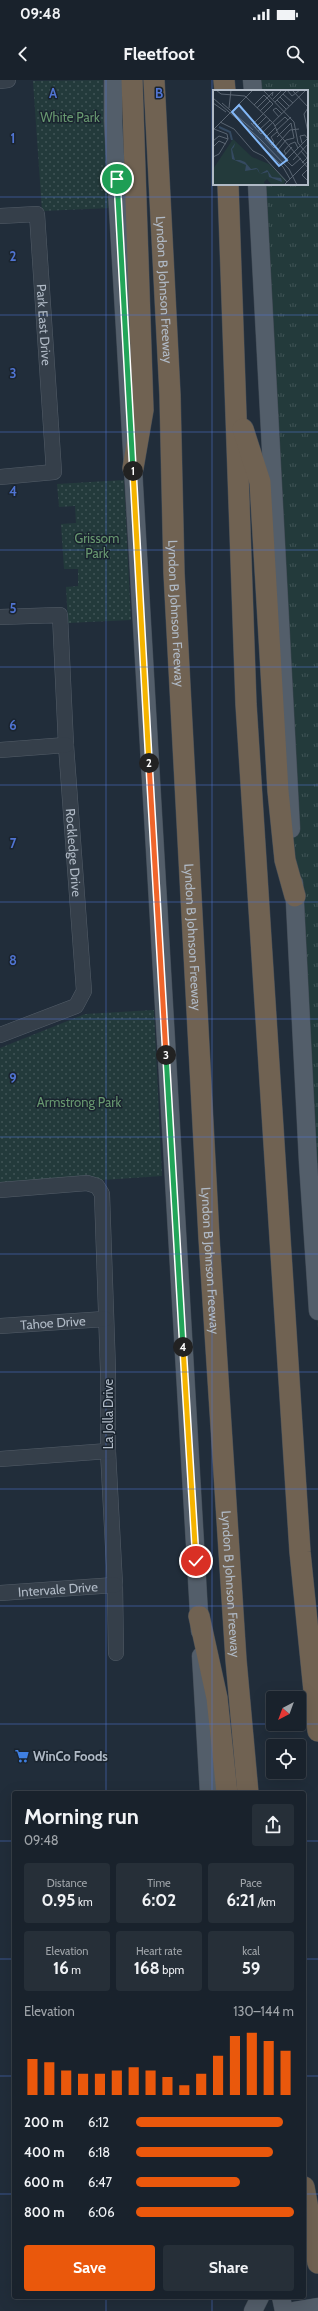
<!DOCTYPE html>
<html lang="en">
<head>
<meta charset="utf-8">
<style>
	:root { --surface:#19222c; --page:#262f38; --text:#f1f3f6; --muted:#9fa4a9; --line:#373f48; --accent:#ea580c }
	body { margin:0; font-family:Cabin,sans-serif; background:var(--page); color:var(--text); height:100vh; display:flex; flex-direction:column; font-size:15px; white-space:nowrap }
	* { box-sizing:border-box; margin:0 }
	p { font-size:13px; color:var(--muted) }
	.icon { flex:none; width:22px; height:22px; fill:none; stroke:currentColor; stroke-width:2; stroke-linecap:round; stroke-linejoin:round }
	.map { position:relative; flex:1; overflow:hidden }
	.side { position:absolute; left:12px; top:1711px; width:294px; height:508px; display:flex; flex-direction:column; background:var(--surface); border-radius:4px; box-shadow:0 4px 16px #0002,0 0 0 1px var(--line) }
	.side>* { flex:none }
	.needle { width:26px; rotate:221deg }
	.buttons { position:absolute; left:266px; top:1611px; display:grid; gap:8px }
	.buttons a { display:grid; place-items:center; width:40px; height:40px; border-radius:4px; background:var(--surface); box-shadow:0 4px 16px #0002,0 0 0 1px var(--line); font-size:20px }
	.pin { position:absolute; display:grid; place-items:center; width:34px; height:34px; color:#fff; margin:-17px; border:2px solid #fff; border-radius:50%; box-shadow:0 1px 4px #0007 }
	.km { position:absolute; width:20px; height:20px; margin:-10px; border-radius:50%; background:#222; color:#fff; font-size:11px; line-height:20px; text-align:center }
	.round { display:grid; place-items:center; flex:none; width:42px; height:42px; border-radius:4px; background:var(--page) }
	.overview { display:flex; align-items:center; justify-content:space-between; height:68px; padding:0 12px }
	h1 { font-size:22px; font-weight:700; line-height:30px }
	.stats { display:grid; grid-template-columns:repeat(3,1fr); gap:6px; height:68px; padding:4px 12px }
	.stats div { display:grid; align-content:center; border-radius:4px; background:var(--page); text-align:center }
	.stats b { font-size:17px; font-weight:700 }
	.stats small { font-size:11px; font-weight:400 }
	.stats p { font-size:11px }
	.chart { height:112px; padding:8px 12px }
	.chart p { display:flex; justify-content:space-between }
	.chart svg { width:100%; height:72px; margin-top:4px; stroke:var(--accent); stroke-width:6 }
	.cta { display:flex; gap:8px; margin-top:auto; padding:8px 12px }
	.cta a { flex:1; height:46px; border-radius:4px; background:var(--accent); color:#fff; font-size:16px; font-weight:700; line-height:46px; text-align:center }
	.cta a+a { background:var(--page); color:var(--text) }
	ul { padding:0 12px; list-style:none; font-size:13px }
	li { display:grid; grid-template-columns:64px 48px 1fr; align-items:center; height:30px }
	li i { height:10px; border-radius:5px; background:var(--accent) }
	.status { display:flex; justify-content:space-between; align-items:center; height:28px; padding:0 20px; background:var(--surface); direction:ltr }
	.status svg { height:11px; fill:currentColor }
	header { display:flex; justify-content:space-between; align-items:center; height:52px; padding:0 12px; background:var(--surface); font-size:18px; font-weight:700 }
	.map>svg:first-child { display:block }
</style>
</head>
<body>
<div class="status"><b>09:48</b><svg viewBox="0 0 49 12"><path d="M0 12V9h3v3zM5 12V6h3v6zM10 12V3h3v9zM15 12V0h3v12zM26 1h20v11H26zM47 4h2v5h-2z"/></svg></div>
<header><svg class="icon" aria-label="back" viewBox="0 0 24 24"><path d="M15 5l-7 7 7 7"/></svg>Fleetfoot<svg class="icon" aria-label="search" viewBox="0 0 24 24"><circle cx="10" cy="10" r="6"/><path d="M15 15l6 6"/></svg></header>
<div class="map">
<svg width="318" height="2231" viewBox="0 0 318 2231">
	<defs>
		<pattern id="grass-tufts" width="24" height="20" patternUnits="userSpaceOnUse"><rect width="24" height="20" fill="#233a3b"/><path d="M3 7l-1-3M5 7V3M7 7l1-3M15 17l-1-3M17 17v-4M19 17l1-3" fill="none" stroke="#405456"/></pattern>
		<pattern id="park-dots" width="8" height="8" patternUnits="userSpaceOnUse"><rect width="8" height="8" fill="#233a3b"/><path d="M2 2h.1M6 6h.1" fill="none" stroke="#405456" stroke-width="1.8" stroke-linecap="round"/></pattern>
	</defs>
	<rect width="100%" height="100%" fill="#212d3a"/>
	<!-- grass -->
	<path fill="url(#grass-tufts)" d="M248 0H318V1249L253 104H307V11H248Z"/>
	<!-- park -->
	<path fill="url(#park-dots)" d="M103 0 111 128 42 131 33 1Z
		M124 400 131 540 68 543 66 507 78 506V489H64L61 444 76 443 75 426 59 427 57 404Z
		M154 930 162 1096 0 1107V968L85 934Z"/>
	<g fill="none" stroke-linecap="round" stroke-linejoin="round">
		<defs>
			<g id="minor">
				<path d="M0 1 8 0"/>
				<path id="s1" d="M0 136 37 134 54 392 0 397"/>
				<path id="s2" d="M0 537 60 535 66 665 84 911 76 926 0 955"/>
				<path d="M0 670 66 665"/>
				<path d="M0 1110 87 1103 97 1106 102 1114 108 1290V1371L115 1505 116 1573"/>
				<path id="s3" d="M0 1246 105 1239"/>
				<path d="M0 1379 108 1371"/>
				<path id="s4" d="M0 1513 115 1505"/>
			</g>
			<path id="major" d="M113 0V41L200 1551
				M252 0 253 11
				M257 104 291 749
				M294 803 308 1082 318 1231
				M201 1576 209 1713
				M281 2217 284 2231
				M253 2231 260 2217
				M294 2231 318 2227"/>
			<g id="highway">
				<path d="M132 0 143 330 133 388"/>
				<path id="s5" d="M154 0 170 315 174 493 209 1158 236 1580 248 1713"/>
				<path d="M224 0 225 11"/>
				<path d="M228 104 246 624 300 1472 318 1651"/>
				<path d="M243 349 260 402 278 711 285 780 295 816"/>
				<path d="M199 1536 217 1618 227 1713"/>
				<path d="M304 2107 318 2183"/>
			</g>
		</defs>
		<!-- minor casing -->
		<use href="#minor" stroke="#535d68" stroke-width="16"/>
		<!-- major casing -->
		<use href="#major" stroke="#3e4853" stroke-width="19"/>
		<!-- highway casing -->
		<use href="#highway" stroke="#404a55" stroke-width="22"/>
		<!-- minor -->
		<use href="#minor" stroke="#353f4a" stroke-width="15"/>
		<!-- major -->
		<use href="#major" stroke="#535e6a" stroke-width="18"/>
		<!-- highway -->
		<use href="#highway" stroke="#706252" stroke-width="21"/>
	</g>
	<g fill="none" stroke-linecap="round" stroke-linejoin="round">
		<defs>
			<path id="split-1" d="M117 99 133 391"/>
			<path id="split-2" d="M133 391 149 683"/>
			<path id="split-3" d="M149 683 166 975"/>
			<path id="split-4" d="M166 975 183 1267"/>
			<path id="split-5" d="M183 1267 196 1481"/>
		</defs>
		<!-- split-1 casing -->
		<use href="#split-1" stroke="#fff" stroke-width="8"/>
		<!-- split-2 casing -->
		<use href="#split-2" stroke="#fff" stroke-width="8"/>
		<!-- split-3 casing -->
		<use href="#split-3" stroke="#fff" stroke-width="8"/>
		<!-- split-4 casing -->
		<use href="#split-4" stroke="#fff" stroke-width="8"/>
		<!-- split-5 casing -->
		<use href="#split-5" stroke="#fff" stroke-width="8"/>
		<!-- split-1 -->
		<use href="#split-1" stroke="#22a559" stroke-width="5"/>
		<!-- split-2 -->
		<use href="#split-2" stroke="#f5b400" stroke-width="5"/>
		<!-- split-3 -->
		<use href="#split-3" stroke="#f0652b" stroke-width="5"/>
		<!-- split-4 -->
		<use href="#split-4" stroke="#22a559" stroke-width="5"/>
		<!-- split-5 -->
		<use href="#split-5" stroke="#f5b400" stroke-width="5"/>
	</g>
	<!-- grid -->
	<path fill="none" stroke="#5074d2" stroke-width="1" stroke-opacity="0.55" d="M106 0V1713M212 0V1713M0 117H318M0 235H318M0 352H318M0 470H318M0 587H318M0 705H318M0 822H318M0 939H318M0 1057H318M0 1174H318M0 1292H318M0 1409H318M0 1526H318M0 1644H273M299 1644H318M0 1761H14M304 1761H318M0 1879H14M304 1879H318M0 1996H14M304 1996H318M0 2114H14M304 2114H318M106 2217V2231M212 2217V2231"/>
	<!-- icons -->
	<defs>
		<symbol id="supermarket-bare" viewBox="-9 -9 18 18"><path d="M-6-5.5h2.5l.6 2H6L4.5 2H-2.5L-4.4-4H-6ZM-1.5 3.2a1.3 1.3 0 1 0 .1 0ZM3 3.2a1.3 1.3 0 1 0 .1 0Z" fill="#3f7fe0" stroke="#1a242f" stroke-width="2.5" paint-order="stroke"/></symbol>
	</defs>
	<g fill-rule="evenodd">
		<use href="#supermarket-bare" x="12" y="1666" width="20" height="20"/>
	</g>
	<g text-anchor="middle" stroke-width="3" stroke-linejoin="round" paint-order="stroke">
		<!-- park labels -->
		<g font-size="13" fill="#67976f" stroke="#1a242f">
			<text x="70" y="42">White Park</text>
			<text x="97" y="463">Grissom<tspan x="97" dy="15">Park</tspan></text>
			<text x="79" y="1027">Armstrong Park</text>
		</g>
		<!-- street labels -->
		<g font-size="13" fill="#b0bac6" stroke="#1a242f">
			<text dy="5" stroke="none"><textPath href="#s5" startOffset="210">Lyndon B Johnson Freeway</textPath></text>
			<text dy="5" stroke="none"><textPath href="#s1" startOffset="148">Park East Drive</textPath></text>
			<text dy="5" stroke="none"><textPath href="#s5" startOffset="534">Lyndon B Johnson Freeway</textPath></text>
			<text dy="5" stroke="none"><textPath href="#s2" startOffset="298">Rockledge Drive</textPath></text>
			<text dy="5" stroke="none"><textPath href="#s5" startOffset="858">Lyndon B Johnson Freeway</textPath></text>
			<text dy="5" stroke="none"><textPath href="#s5" startOffset="1182">Lyndon B Johnson Freeway</textPath></text>
			<text dy="5" stroke="none"><textPath href="#s3" startOffset="53">Tahoe Drive</textPath></text>
			<text transform="translate(108 1334) rotate(-90)" y="5">La Jolla Drive</text>
			<text dy="5" stroke="none"><textPath href="#s5" startOffset="1506">Lyndon B Johnson Freeway</textPath></text>
			<text dy="5" stroke="none"><textPath href="#s4" startOffset="58">Intervale Drive</textPath></text>
		</g>
		<!-- poi labels -->
		<g font-size="13" font-weight="bold" fill="#b0bac6" stroke="#1a242f" text-anchor="start">
			<text x="33" y="1681">WinCo Foods</text>
		</g>
	</g>
	<!-- overview -->
	<g transform="translate(213 10)">
		<rect width="95" height="95" fill="#212d3a"/>
		<path d="M20 49 39 67 56 74 73 90 70 95 58 94 54 89 51 92 52 95H0V79Z" fill="#233a3b"/>
		<path d="M19 48 22 53 21 57 19 59 22 70H27L32 72 38 79 43 78 45 79 47 84 54 80 55 81 59 87 68 88 69 92 56 87 55 82 47 84 44 79 32 81 33 75 19 69 18 59 22 53Z" fill="#354a61"/>
		<path fill="none" stroke="#354a61" stroke-width="2" d="M6 37 17 42 19 50"/>
		<path fill="none" stroke="#5a6572" stroke-width="1" d="M3 0 8 4 32 6 61 34 65 43 95 78M50 0 81 32 85 53 95 65M74 0 79 6 87 0M79 0 95 17M70 4 80 13M67 7 76 16M0 8 47 49 76 79 84 95M60 9 69 0M64 10 73 19M62 12 74 0M0 13 13 22M9 13 40 40M16 18 18 0M44 18 60 2 59 6M95 18 91 24 95 42M47 21 57 11M66 27 60 20 63 18 69 24M7 32 21 39 40 61 50 66 74 92M38 33 48 44 93 0M39 35 60 14 51 5 41 15M62 36 72 27 75 30M63 37 52 48 61 58 77 40 86 39M42 38 54 26M0 40 40 0M45 41 57 30M63 41 78 27M39 46 70 77 77 89M64 47 78 33 81 48 73 50 64 61 70 67 79 57M0 51 6 46 15 49M89 53 87 46 92 45 94 48M58 55 61 52 58 47 64 42M0 57 6 51 13 54M88 61 94 68 89 73M73 64 71 61 77 54 82 52 85 58M0 67 6 64 15 49 14 44 1 39M88 68 79 76 73 70 95 48M80 70 95 54M95 79 89 85 95 91M71 95 95 71"/>
		<path fill="#83b8f8" fill-opacity="0.15" stroke="#83b8f8" stroke-width="2" d="M26 15 74 70 66 76 19 22Z"/>
		<rect width="95" height="95" fill="none" stroke="#b0bac6" stroke-width="2"/>
	</g>
	<g font-size="13" text-anchor="middle" font-weight="bold" fill="#5074d2" stroke="#1a242f" stroke-width="3" stroke-linejoin="round" paint-order="stroke">
		<text x="53" y="18">A</text>
		<text x="159" y="18">B</text>
		<text x="13" y="63">1</text>
		<text x="13" y="181">2</text>
		<text x="13" y="298">3</text>
		<text x="13" y="416">4</text>
		<text x="13" y="533">5</text>
		<text x="13" y="650">6</text>
		<text x="13" y="768">7</text>
		<text x="13" y="885">8</text>
		<text x="13" y="1003">9</text>
	</g>
</svg>
<div class="buttons">
<a><svg class="needle" viewBox="-14 -14 28 28"><path d="M0-13l5 13h-10z" fill="#e53935"/><path d="M0 13l5-13h-10z" fill="#9fa4a9"/></svg></a>
<a><svg class="icon" aria-label="locate" viewBox="0 0 24 24"><circle cx="12" cy="12" r="6"/><path d="M12 2v4M12 18v4M2 12h4M18 12h4"/></svg></a>
</div>
<div class="pin" style="left:117px;top:99px;background:#1e9e55"><svg class="icon" aria-label="arrive" viewBox="0 0 24 24"><path d="M6 21V4h12l-3 4 3 4H6"/></svg></div>
<div class="pin" style="left:196px;top:1481px;background:#d93025"><svg class="icon" aria-label="check" viewBox="0 0 24 24"><path d="M5 12l5 5 9-10"/></svg></div>
<b class="km" style="left:133px;top:391px">1</b>
<b class="km" style="left:149px;top:683px">2</b>
<b class="km" style="left:166px;top:975px">3</b>
<b class="km" style="left:183px;top:1267px">4</b>
<section class="side">
<div class="overview"><div><h1>Morning run</h1><p>09:48</p></div><a class="round"><svg class="icon" aria-label="share" viewBox="0 0 24 24"><path d="M12 15V3M7 8l5-5 5 5M5 13v7h14v-7"/></svg></a></div>
<div class="stats">
<div><p>Distance</p><b>0.95<small> km</small></b></div>
<div><p>Time</p><b>6:02</b></div>
<div><p>Pace</p><b>6:21<small> /km</small></b></div>
</div>
<div class="stats">
<div><p>Elevation</p><b>16<small> m</small></b></div>
<div><p>Heart rate</p><b>168<small> bpm</small></b></div>
<div><p>kcal</p><b>59</b></div>
</div>
<div class="chart"><p><span>Elevation</span>130–144 m</p>
<svg viewBox="0 0 160 44" preserveAspectRatio="none"><path d="M5 44V22M15 44V24M25 44V29M35 44V31M45 44V31M55 44V29M65 44V27M75 44V29M85 44V33M95 44V38M105 44V31M115 44V20M125 44V8M135 44V6M145 44V11M155 44V17"/></svg>
</div>
<ul>
<li><b>200 m</b>6:12<i style="width:93%"></i></li>
<li><b>400 m</b>6:18<i style="width:87%"></i></li>
<li><b>600 m</b>6:47<i style="width:66%"></i></li>
<li><b>800 m</b>6:06<i style="width:100%"></i></li>
</ul>
<div class="cta"><a>Save</a><a>Share</a></div>
</section>
</div>
</body>
</html>
